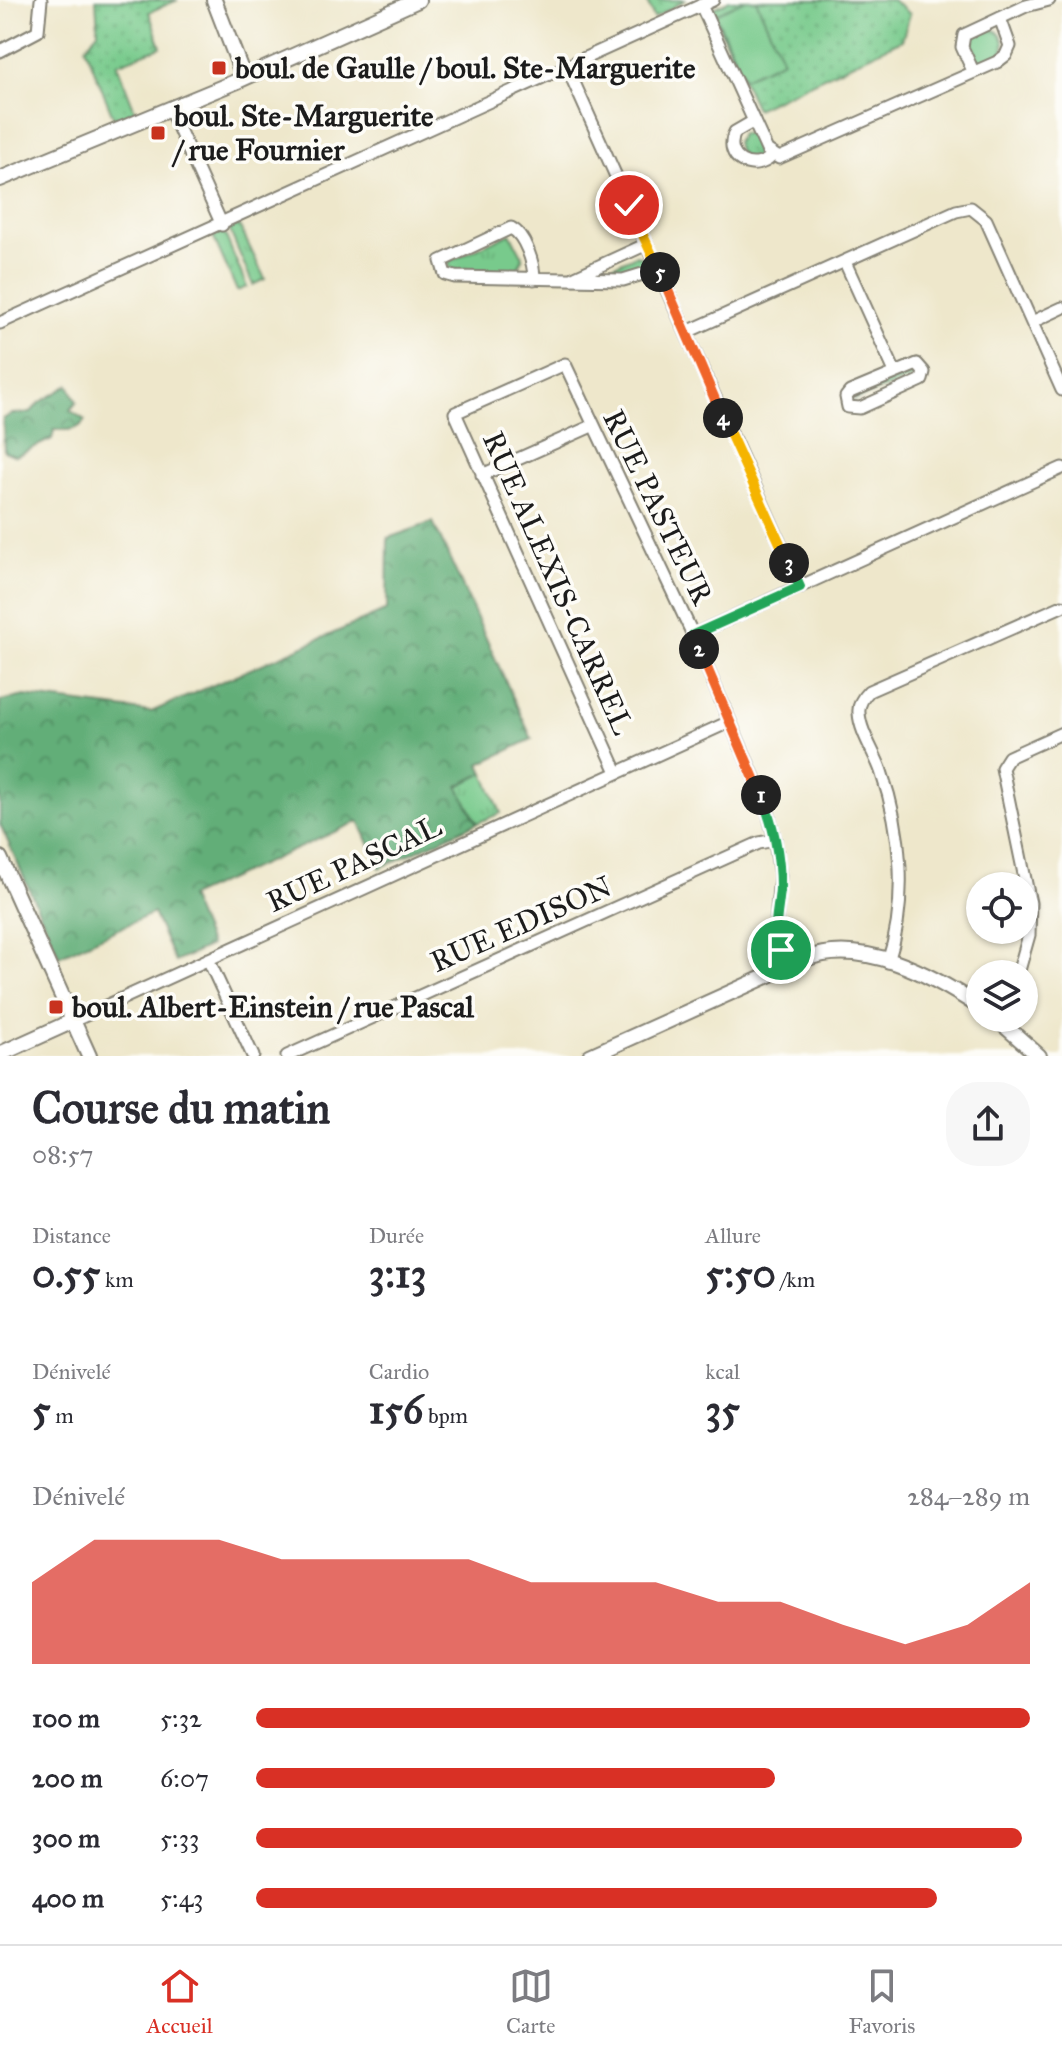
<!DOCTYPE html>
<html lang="fr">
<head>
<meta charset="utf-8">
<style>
	:root { --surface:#fff; --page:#f7f7f7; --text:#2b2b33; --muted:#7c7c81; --line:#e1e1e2; --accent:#d93025 }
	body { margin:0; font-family:"IM FELL Great Primer",serif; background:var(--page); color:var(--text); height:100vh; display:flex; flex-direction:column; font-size:30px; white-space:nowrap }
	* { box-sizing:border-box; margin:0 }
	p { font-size:26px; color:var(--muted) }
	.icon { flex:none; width:44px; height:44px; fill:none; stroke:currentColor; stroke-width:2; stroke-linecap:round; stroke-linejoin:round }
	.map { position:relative; height:1056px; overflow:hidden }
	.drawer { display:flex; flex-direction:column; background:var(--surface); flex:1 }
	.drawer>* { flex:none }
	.controls { position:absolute; left:966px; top:872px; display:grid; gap:16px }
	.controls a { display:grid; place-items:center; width:72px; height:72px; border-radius:50%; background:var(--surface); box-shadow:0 2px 6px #0004; font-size:40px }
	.pin { position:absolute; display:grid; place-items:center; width:68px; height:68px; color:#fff; margin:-34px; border:4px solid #fff; border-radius:50%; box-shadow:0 2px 8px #0007 }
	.km { position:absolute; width:40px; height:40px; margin:-20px; border-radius:50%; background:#222; color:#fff; font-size:22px; line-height:40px; text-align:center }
	.round { display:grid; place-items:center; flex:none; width:84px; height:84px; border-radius:32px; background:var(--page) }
	.summary { display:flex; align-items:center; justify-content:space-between; height:136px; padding:0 32px }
	h1 { font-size:44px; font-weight:700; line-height:60px }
	.stats { display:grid; grid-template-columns:repeat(3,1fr); gap:12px; height:136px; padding:8px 32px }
	.stats div { display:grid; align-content:center }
	.stats b { font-size:40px; font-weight:700 }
	.stats small { font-size:22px; font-weight:400 }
	.stats p { font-size:22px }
	.chart { height:224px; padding:16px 32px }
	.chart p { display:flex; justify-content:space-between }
	.chart svg { width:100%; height:144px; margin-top:8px; fill:var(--accent); opacity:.7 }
	ul { padding:0 32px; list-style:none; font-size:26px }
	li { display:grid; grid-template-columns:128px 96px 1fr; align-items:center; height:60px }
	li i { height:20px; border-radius:10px; background:var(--accent) }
	.menu { display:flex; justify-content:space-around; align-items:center; height:112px; border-top:2px solid var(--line); background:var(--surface); font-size:22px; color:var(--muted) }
	.menu a { display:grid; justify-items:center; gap:4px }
	.menu .selected { color:var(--accent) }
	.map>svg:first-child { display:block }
</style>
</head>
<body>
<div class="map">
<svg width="1062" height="1056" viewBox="0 0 1062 1056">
	<defs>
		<pattern id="grass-tufts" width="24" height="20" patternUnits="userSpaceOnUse" patternTransform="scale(2)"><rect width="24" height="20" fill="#78ca8c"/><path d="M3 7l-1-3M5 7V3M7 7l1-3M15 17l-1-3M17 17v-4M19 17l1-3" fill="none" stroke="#67ad78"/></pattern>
		<pattern id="forest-crowns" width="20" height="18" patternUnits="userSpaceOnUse" patternTransform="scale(2)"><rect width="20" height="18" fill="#62ae78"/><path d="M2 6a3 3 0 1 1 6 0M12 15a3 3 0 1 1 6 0" fill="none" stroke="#508d62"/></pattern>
		<pattern id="park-dots" width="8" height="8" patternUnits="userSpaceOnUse" patternTransform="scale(2)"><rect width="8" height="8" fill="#78ca8c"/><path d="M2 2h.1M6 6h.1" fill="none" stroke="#67ad78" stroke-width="1.8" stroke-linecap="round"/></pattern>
	</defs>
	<rect width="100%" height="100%" fill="#fdfcf7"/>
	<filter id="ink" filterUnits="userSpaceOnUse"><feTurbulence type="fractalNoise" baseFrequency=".0125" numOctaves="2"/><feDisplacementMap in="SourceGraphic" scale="16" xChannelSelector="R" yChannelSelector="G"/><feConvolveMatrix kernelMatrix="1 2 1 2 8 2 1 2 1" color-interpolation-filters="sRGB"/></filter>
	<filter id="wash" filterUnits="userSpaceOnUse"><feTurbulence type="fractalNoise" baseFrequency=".006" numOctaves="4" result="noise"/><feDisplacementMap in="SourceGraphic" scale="32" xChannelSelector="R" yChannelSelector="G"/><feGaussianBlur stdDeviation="1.8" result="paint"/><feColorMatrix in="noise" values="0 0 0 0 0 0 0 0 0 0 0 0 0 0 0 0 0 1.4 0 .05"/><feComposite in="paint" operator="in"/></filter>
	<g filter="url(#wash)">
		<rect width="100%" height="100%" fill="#eee7cb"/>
		<!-- grass -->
		<path fill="url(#grass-tufts)" stroke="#4a7354" stroke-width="2" d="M970 45a17 17 0 1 1 34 0a17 17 0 1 1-34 0Z
			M741 133 752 135 758 150 754 159H746L738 151 736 142Z
			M239 225 265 279 253 285 229 229Z
			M224 232 247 287 237 291 213 236Z
			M510 233 523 257 517 271 451 270 448 262Z
			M636 255 646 259 644 268 627 274 599 272Z
			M913 371 915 377 853 401 855 397Z
			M484 773 501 813 477 823 458 786Z"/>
		<!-- forest -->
		<path fill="url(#forest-crowns)" stroke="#3f654a" stroke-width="2" d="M69 385 77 402 70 410 85 420C78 432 67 430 54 430L52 439 16 456 4 451 3 419 12 414 30 413 39 403Z
			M433 522 532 739 480 764 484 773 458 786 477 823 380 868 359 821 189 897 210 946 175 962 153 913 59 956 0 824V701L25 696 151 712 387 610 388 538Z"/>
		<!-- park -->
		<path fill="url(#park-dots)" stroke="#4a7354" stroke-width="2" d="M96 0H178L149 12 161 47 117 64 135 111 114 119 85 47 98 32Z
			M646 0H685L654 18Z
			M730 0H892L910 14 902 40 756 109 713 14 714 8Z"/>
		<!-- garden -->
		<path fill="#78ca8c" stroke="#4a7354" stroke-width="2" d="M745 0H756L783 60 744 78 715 14Z"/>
	</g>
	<g filter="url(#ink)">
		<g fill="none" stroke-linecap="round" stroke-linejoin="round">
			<defs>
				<path id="minor" d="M701 5 767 150 779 158 997 62 1006 55 1010 46 1000 18
					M0 51 38 31 41 0
					M567 67 800 587
					M973 71 962 47 964 35 1026 6 1049 0
					M170 109 222 225
					M754 121 735 132C722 158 753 175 772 156
					M845 262 895 372
					M575 277 647 244
					M534 279C534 263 525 235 511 228L441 261 445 274 455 277 623 280 659 269
					M1032 322 1062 308
					M0 323 713 0
					M687 332 956 211 971 208 986 220 1062 390
					M917 364 924 372 922 380 860 408 848 407 846 397 850 392Z
					M482 475 592 426
					M693 635 1062 468
					M617 772 455 413 565 364 693 635 767 808 775 840 780 876 775 934 789 966
					M208 959 253 1056
					M888 962C908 901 902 831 881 771 875 753 860 732 859 713 858 704 863 697 869 691L1062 606
					M1018 974 1029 935 1030 903 1002 768 1009 757 1062 733
					M73 1021 729 722
					M287 1056 759 843 775 840"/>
				<path id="tertiary" d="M214 0 244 78
					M0 179 235 82 418 0
					M0 858 89 1056
					M996 1018 1039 1056
					M0 1054 73 1021
					M590 1056 805 959C863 937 932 975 980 1007"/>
			</defs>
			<!-- minor casing -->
			<use href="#minor" stroke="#858274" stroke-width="15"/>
			<!-- tertiary casing -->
			<use href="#tertiary" stroke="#858274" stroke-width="18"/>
			<!-- minor -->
			<use href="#minor" stroke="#fff" stroke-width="11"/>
			<!-- tertiary -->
			<use href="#tertiary" stroke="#fff" stroke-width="14"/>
		</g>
	</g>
	<g fill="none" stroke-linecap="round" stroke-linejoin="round" filter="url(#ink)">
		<defs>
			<path id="split-1" d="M761 795C774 825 780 856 780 888 779 910 771 929 781 950"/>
			<path id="split-2" d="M699 649 761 795"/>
			<path id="split-3" d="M699 649 693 635 800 587 789 563"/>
			<path id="split-4" d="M723 418 789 563"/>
			<path id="split-5" d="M660 272 723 418"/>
			<path id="split-6" d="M629 205 660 272"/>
		</defs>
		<!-- split-1 casing -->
		<use href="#split-1" stroke="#fff" stroke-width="16"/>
		<!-- split-2 casing -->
		<use href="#split-2" stroke="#fff" stroke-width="16"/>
		<!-- split-3 casing -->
		<use href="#split-3" stroke="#fff" stroke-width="16"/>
		<!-- split-4 casing -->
		<use href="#split-4" stroke="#fff" stroke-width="16"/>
		<!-- split-5 casing -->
		<use href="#split-5" stroke="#fff" stroke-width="16"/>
		<!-- split-6 casing -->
		<use href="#split-6" stroke="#fff" stroke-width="16"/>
		<!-- split-1 -->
		<use href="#split-1" stroke="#22a559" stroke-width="10"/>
		<!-- split-2 -->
		<use href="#split-2" stroke="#f0652b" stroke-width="10"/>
		<!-- split-3 -->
		<use href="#split-3" stroke="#22a559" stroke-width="10"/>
		<!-- split-4 -->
		<use href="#split-4" stroke="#f5b400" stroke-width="10"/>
		<!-- split-5 -->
		<use href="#split-5" stroke="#f0652b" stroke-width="10"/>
		<!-- split-6 -->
		<use href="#split-6" stroke="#f5b400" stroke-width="10"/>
	</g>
	<!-- markers -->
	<g fill="#c8321e" stroke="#fdfcf7" stroke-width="3">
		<rect x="211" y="60" width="16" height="16" rx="4"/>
		<rect x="150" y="125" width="16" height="16" rx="4"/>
		<rect x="48" y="999" width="16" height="16" rx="4"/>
	</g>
	<g text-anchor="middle" stroke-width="7" stroke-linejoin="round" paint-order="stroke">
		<!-- poi labels -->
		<g font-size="30" font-weight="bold" fill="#1c1c1c" stroke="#fdfcf7" text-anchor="start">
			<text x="235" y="78">boul. de Gaulle / boul. Ste-Marguerite</text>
			<text x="174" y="126">boul. Ste-Marguerite<tspan x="174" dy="34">/ rue Fournier</tspan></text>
			<text x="72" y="1017">boul. Albert-Einstein / rue Pascal</text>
		</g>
		<!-- street labels -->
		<g font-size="30" fill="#1c1c1c" stroke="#fdfcf7">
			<text transform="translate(658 507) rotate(64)" y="10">RUE PASTEUR</text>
			<text transform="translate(558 583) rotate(66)" y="10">RUE ALEXIS-CARREL</text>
			<text transform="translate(354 864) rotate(-25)" y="10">RUE PASCAL</text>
			<text transform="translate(521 924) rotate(-24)" y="10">RUE EDISON</text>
		</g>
	</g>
</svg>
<div class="controls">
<a><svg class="icon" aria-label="locate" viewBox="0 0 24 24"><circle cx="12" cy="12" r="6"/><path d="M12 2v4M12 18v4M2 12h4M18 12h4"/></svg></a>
<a><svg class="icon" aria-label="layers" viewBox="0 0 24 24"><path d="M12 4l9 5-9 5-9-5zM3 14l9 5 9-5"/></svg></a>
</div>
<div class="pin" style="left:781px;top:950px;background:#1e9e55"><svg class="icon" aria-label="arrive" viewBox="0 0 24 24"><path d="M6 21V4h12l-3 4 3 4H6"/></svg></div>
<div class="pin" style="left:629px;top:205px;background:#d93025"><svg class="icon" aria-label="check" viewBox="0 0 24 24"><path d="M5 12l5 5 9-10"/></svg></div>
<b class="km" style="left:761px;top:795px">1</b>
<b class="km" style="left:699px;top:649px">2</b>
<b class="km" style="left:789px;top:563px">3</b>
<b class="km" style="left:723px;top:418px">4</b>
<b class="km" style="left:660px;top:272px">5</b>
</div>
<section class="drawer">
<div class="summary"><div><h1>Course du matin</h1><p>08:57</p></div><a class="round"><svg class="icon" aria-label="share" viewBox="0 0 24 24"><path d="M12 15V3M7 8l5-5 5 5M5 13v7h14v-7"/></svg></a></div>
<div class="stats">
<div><p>Distance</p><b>0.55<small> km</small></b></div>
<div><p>Durée</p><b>3:13</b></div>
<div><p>Allure</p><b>5:50<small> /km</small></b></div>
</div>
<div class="stats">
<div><p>Dénivelé</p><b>5<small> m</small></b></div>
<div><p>Cardio</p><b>156<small> bpm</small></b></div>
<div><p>kcal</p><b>35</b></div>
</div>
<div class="chart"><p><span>Dénivelé</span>284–289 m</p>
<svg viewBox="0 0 160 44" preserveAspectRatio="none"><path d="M0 44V19L10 6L20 6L30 6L40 12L50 12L60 12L70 12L80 19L90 19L100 19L110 25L120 25L130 32L140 38L150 32L160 19V44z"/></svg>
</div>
<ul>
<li><b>100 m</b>5:32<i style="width:100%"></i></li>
<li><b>200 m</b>6:07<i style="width:67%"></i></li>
<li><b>300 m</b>5:33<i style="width:99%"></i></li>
<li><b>400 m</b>5:43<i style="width:88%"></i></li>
</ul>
</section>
<nav class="menu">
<a class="selected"><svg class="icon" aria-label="home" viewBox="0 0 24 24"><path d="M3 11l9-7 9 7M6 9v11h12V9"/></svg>Accueil</a>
<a><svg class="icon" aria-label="map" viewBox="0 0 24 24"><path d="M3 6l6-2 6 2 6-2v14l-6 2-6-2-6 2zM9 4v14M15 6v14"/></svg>Carte</a>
<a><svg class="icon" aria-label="saved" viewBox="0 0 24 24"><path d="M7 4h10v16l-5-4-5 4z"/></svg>Favoris</a>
</nav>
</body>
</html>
